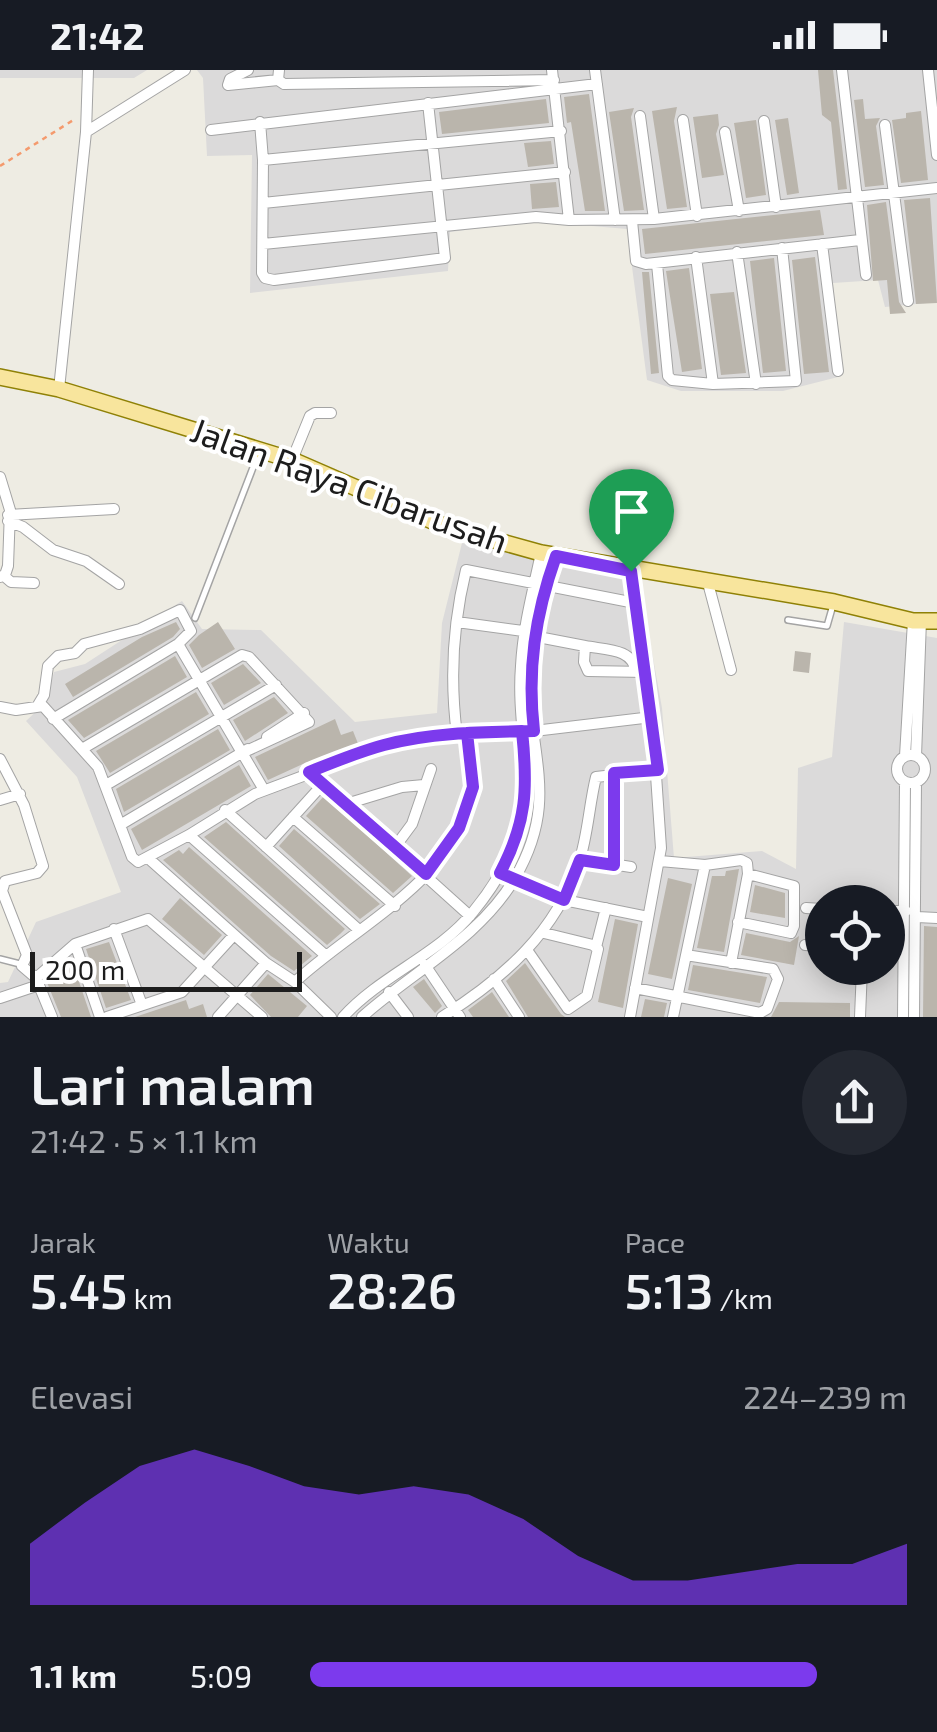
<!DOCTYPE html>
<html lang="id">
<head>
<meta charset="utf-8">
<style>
	:root { --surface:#171b24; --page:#242831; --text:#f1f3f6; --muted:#9ea1a6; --accent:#7c3aed }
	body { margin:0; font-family:"Exo 2",sans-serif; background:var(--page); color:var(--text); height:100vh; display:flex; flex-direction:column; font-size:38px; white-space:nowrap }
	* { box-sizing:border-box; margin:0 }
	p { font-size:32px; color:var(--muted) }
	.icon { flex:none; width:55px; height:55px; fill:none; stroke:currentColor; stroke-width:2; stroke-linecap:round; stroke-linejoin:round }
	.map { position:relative; height:947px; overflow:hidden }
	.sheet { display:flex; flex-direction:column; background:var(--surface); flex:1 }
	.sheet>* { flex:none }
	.controls { position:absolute; left:805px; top:815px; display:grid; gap:20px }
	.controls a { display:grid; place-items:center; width:100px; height:100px; border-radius:50%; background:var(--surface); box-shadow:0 5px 25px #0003; font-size:50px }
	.scale { position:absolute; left:30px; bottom:25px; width:272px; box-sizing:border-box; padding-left:10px; border:5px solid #1d1d1d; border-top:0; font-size:28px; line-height:35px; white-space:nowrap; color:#1d1d1d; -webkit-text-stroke:8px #fff; paint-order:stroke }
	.pin { position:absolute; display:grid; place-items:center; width:85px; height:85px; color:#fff; margin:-102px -42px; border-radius:50% 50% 50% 0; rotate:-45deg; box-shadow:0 0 10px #0007 }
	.pin .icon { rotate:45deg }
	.round { display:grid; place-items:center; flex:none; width:105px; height:105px; border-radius:52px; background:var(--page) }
	.head { display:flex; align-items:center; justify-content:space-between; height:170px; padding:0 30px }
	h1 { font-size:55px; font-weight:600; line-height:75px }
	.figures { display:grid; grid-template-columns:repeat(3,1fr); gap:15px; height:170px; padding:10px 30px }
	.figures div { display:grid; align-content:center }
	.figures b { font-size:50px; font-weight:600 }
	.figures small { font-size:28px; font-weight:400 }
	.figures p { font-size:28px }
	.chart { height:280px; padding:20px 30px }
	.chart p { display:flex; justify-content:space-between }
	.chart svg { width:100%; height:180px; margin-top:10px; fill:var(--accent); opacity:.7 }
	ul { padding:0 30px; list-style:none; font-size:32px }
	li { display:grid; grid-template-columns:160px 120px 1fr; align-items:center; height:75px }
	li i { height:25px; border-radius:12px; background:var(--accent) }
	.status { display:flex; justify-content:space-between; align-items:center; height:70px; padding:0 50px; background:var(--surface); direction:ltr }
	.status svg { height:28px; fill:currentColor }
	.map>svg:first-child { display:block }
</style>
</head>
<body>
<div class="status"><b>21:42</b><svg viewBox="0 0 49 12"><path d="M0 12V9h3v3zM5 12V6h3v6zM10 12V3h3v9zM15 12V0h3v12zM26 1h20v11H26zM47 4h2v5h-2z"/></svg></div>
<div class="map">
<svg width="937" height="947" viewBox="0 0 937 947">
	<rect width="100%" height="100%" fill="#eeece3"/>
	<!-- residential -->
	<path fill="#dbdada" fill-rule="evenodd" d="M0 0H147L134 8H0Z
		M197 0H937V232L885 237 878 210 833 213 838 307 783 321H681L647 310 627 159 534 151 450 162 448 201 250 223 252 85 207 86 203 8Z
		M462 473 639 510 662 638 674 788 762 781 796 799 798 698 832 687 844 552 937 568V947H0V913L8 912 36 852 121 822 77 707 26 651 45 633 54 602 85 594 182 531 202 559 261 560 355 652 437 643 442 553ZM822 832H888V898H822Z"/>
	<!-- building -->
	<path fill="#bab5ac" d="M818 0H833L847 119 838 120 831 52 822 45Z
		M589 24 605 141H585L571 52 567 53 564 27Z
		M546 29 549 53 442 64 439 42Z
		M863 29 865 49 880 48 876 56 884 115 865 117 854 30Z
		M677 37 674 51 687 137 667 139 652 41Z
		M634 38 631 47 644 140 624 141 609 42Z
		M921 41 928 110 901 113 892 50 906 48V43Z
		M718 44 719 55 716 64 724 105 702 108 693 47Z
		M788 48 799 123 787 125 775 50Z
		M756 50 766 125 746 128 734 53Z
		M551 71 554 94 528 97 524 73Z
		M556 112 559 137 532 139 530 114Z
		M930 128 937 233 916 234 904 130Z
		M886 132 899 232 906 243 890 244 887 210 873 211 867 135Z
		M820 140 824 165 645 184 642 159Z
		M815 187 829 302 804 304 792 190Z
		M774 188 786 301 763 303 750 191Z
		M689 198 702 299 682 302 666 201Z
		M642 202H649L659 303 651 304Z
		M734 222 746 303 721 305 710 224Z
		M176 552 180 559 173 567 73 627 65 614 142 567Z
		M218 552 235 579 202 598 189 575 199 565Z
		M795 581 811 583 809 603 793 601Z
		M175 586 187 607 84 668 68 650Z
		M243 594 261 613 224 635 211 613Z
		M196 622 209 644 110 703 96 681Z
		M274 627 288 643 245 671 233 650Z
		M335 649 341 665 353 661 359 676 305 693 268 710 255 687Z
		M218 659 230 680 124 742 116 719Z
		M239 695 251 716 142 780 131 759Z
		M324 726 412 806 393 823 306 746Z
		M226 752 345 859 340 864 327 875 204 767Z
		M294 759 380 834 360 849 279 776Z
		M189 777 312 886 294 901 271 886 163 790 179 780 183 784Z
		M739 799 724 882 697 878 712 806H725L726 801Z
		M668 808 692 814 672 909 648 904Z
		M755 815 785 823V848L750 842Z
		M180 828 222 865 204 885 162 849Z
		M615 849 638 854 623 938 598 932Z
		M924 856 937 857V947H923Z
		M746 863 790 872 799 866 794 895 741 885Z
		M109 872 131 930 106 938 86 879Z
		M72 891 91 947H61L46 910Z
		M525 893 561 944 565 947H528L506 911Z
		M693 895 767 907 760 933 688 920Z
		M268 904 307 936 298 947H271L250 925Z
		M424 909 442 936 435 943 413 917Z
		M492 922 509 947H473L468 940Z
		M645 929 667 933 664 947H641Z
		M186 930 189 939 203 934 207 947H135Z
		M779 932 850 933V947H771Z"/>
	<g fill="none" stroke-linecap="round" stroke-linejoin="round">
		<defs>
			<path id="lane" d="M195 548 259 382
				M788 550 827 556 833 535
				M0 889 20 894"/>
			<path id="street" d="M248 0 230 9 228 15 278 10
				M279 0 278 10 284 14 554 10
				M552 0 569 150
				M595 0 615 150
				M842 0 866 205
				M928 0 937 85
				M640 46 654 149
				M683 50 697 146
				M764 51 776 137
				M260 52 263 90 262 203 265 208 274 210 445 188 428 33
				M885 55 908 231
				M211 60 597 14
				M86 62 185 0
				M725 62 739 141
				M263 90 561 61
				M263 133 565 102
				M632 151 636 191 646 194 860 170
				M263 174 536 147 569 150 654 149 937 118
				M822 174 838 301
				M737 182 756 314
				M696 187 713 314
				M657 194 668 306 672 310 713 314 796 311 782 178
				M59 319 86 62 88 0
				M292 390 310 346 315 343H331
				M0 407 10 440 8 496 5 505 0 507
				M8 445 114 439
				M8 451 23 457 53 480 86 491 119 514
				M4 506 11 512 34 513
				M708 513 731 600
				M457 552 523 561
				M533 566 585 576 584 592 588 601 646 602
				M178 574 264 720
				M585 576C606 580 633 578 636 602
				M38 635 44 625 48 596 58 586 75 583 84 574 140 559 180 540 191 561 178 574 53 649
				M0 637 16 640 43 636 98 697 132 787 138 792 189 765 255 724 386 675 467 663 534 661 652 647
				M457 665C450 611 453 553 466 500L635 533
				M267 667 304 643
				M82 679 242 585 249 587 309 652 242 683
				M897 699a14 14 0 1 1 28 0a14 14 0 1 1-28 0Z
				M905 686 913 551
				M916 686 921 550
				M0 689 24 735 43 796 37 803 5 811 2 821 27 885 22 896 36 908 52 947
				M309 701 470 846
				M614 703 615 795
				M106 715 276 615
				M0 730 20 724
				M346 734 402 717 424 715
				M225 740 359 860
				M293 747 395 836
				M120 755 248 679
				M189 765 324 884
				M266 777 323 714
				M395 777 412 754 431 699
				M148 788 266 893 295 912 331 947
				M580 789 631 797
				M660 791 705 795 741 790 747 793 748 804 731 893
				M510 808 564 830 648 847
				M806 838 822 839
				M888 841H906
				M917 847 937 848
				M738 852 791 863 794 856V816L748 804
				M114 859 142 935
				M75 874 100 947
				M805 875 822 876
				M596 877 606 838
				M527 880 568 939 587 926 598 879 593 875 544 863
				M425 895 460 947
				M36 908 75 874 148 849 262 947
				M494 909 519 947
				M295 912C352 858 464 805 473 717 475 700 469 680 467 663
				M635 918 760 943 767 939 778 909 773 899 686 885
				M389 922 408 947
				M0 928 39 915
				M107 947 182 922 234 865
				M218 947 266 893
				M343 947C381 905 438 885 473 842 506 802 529 755 526 703 524 667 518 632 521 596 523 557 533 521 541 483
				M362 947C412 902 480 868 515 808 556 737 534 696 529 622 526 576 541 528 556 486
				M442 947C504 908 556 862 579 792 588 765 589 735 596 707L658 700
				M630 947 661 778 652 647 631 501
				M673 947 705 795
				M860 947 862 898
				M903 947 905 712
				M914 947 916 712"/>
			<path id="primary" d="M0 307 59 319 292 390 444 456 541 483 834 532 913 551H937"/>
		</defs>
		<!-- lane casing -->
		<use href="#lane" stroke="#a4a4a4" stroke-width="8"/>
		<!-- street casing -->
		<use href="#street" stroke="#a4a4a4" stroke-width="12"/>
		<!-- primary casing -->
		<use href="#primary" stroke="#8f8106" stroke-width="18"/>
		<!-- path -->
		<path stroke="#f49a6d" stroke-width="2.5" stroke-dasharray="5 5" stroke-linecap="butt" d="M0 96 75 49"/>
		<!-- lane -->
		<use href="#lane" stroke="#fff" stroke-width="5"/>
		<!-- street -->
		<use href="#street" stroke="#fff" stroke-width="10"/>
		<!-- primary -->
		<use href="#primary" stroke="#f8e59d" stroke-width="15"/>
	</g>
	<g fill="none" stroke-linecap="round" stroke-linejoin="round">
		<defs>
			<path id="route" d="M631 501 556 486C535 545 527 600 534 661 485 662 432 662 384 675 358 682 334 692 309 702L426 804 459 758 473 717 467 663 522 661C528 718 527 752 500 803L564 830 580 790 614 795V703L658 700 631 501"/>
		</defs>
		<!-- route casing -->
		<use href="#route" stroke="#fff" stroke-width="20"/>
		<!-- route -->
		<use href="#route" stroke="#7c3aed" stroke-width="12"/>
	</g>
	<g text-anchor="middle" stroke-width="8" stroke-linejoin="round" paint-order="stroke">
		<!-- street labels -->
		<g font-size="35" fill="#1d1d1d" stroke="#fff">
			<text transform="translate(349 416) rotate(20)" y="12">Jalan Raya Cibarusah</text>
		</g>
	</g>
</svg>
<div class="controls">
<a><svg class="icon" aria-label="locate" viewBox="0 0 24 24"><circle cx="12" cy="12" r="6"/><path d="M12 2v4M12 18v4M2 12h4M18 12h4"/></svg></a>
</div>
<div class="scale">200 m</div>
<div class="pin" style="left:631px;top:501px;background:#1e9e55"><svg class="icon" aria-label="arrive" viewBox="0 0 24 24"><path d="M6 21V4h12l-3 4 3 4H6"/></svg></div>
</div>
<section class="sheet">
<div class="head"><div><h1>Lari malam</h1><p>21:42 · 5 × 1.1 km</p></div><a class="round"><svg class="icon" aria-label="share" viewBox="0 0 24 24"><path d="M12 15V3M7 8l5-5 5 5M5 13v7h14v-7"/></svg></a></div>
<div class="figures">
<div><p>Jarak</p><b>5.45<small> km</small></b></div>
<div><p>Waktu</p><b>28:26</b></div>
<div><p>Pace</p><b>5:13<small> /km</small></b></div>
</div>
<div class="chart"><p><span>Elevasi</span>224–239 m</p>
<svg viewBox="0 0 160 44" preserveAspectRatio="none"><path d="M0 44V29L10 19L20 10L30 6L40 10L50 15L60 17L70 15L80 17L90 23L100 32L110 38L120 38L130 36L140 34L150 34L160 29V44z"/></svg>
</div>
<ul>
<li><b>1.1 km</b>5:09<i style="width:85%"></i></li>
</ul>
</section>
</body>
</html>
